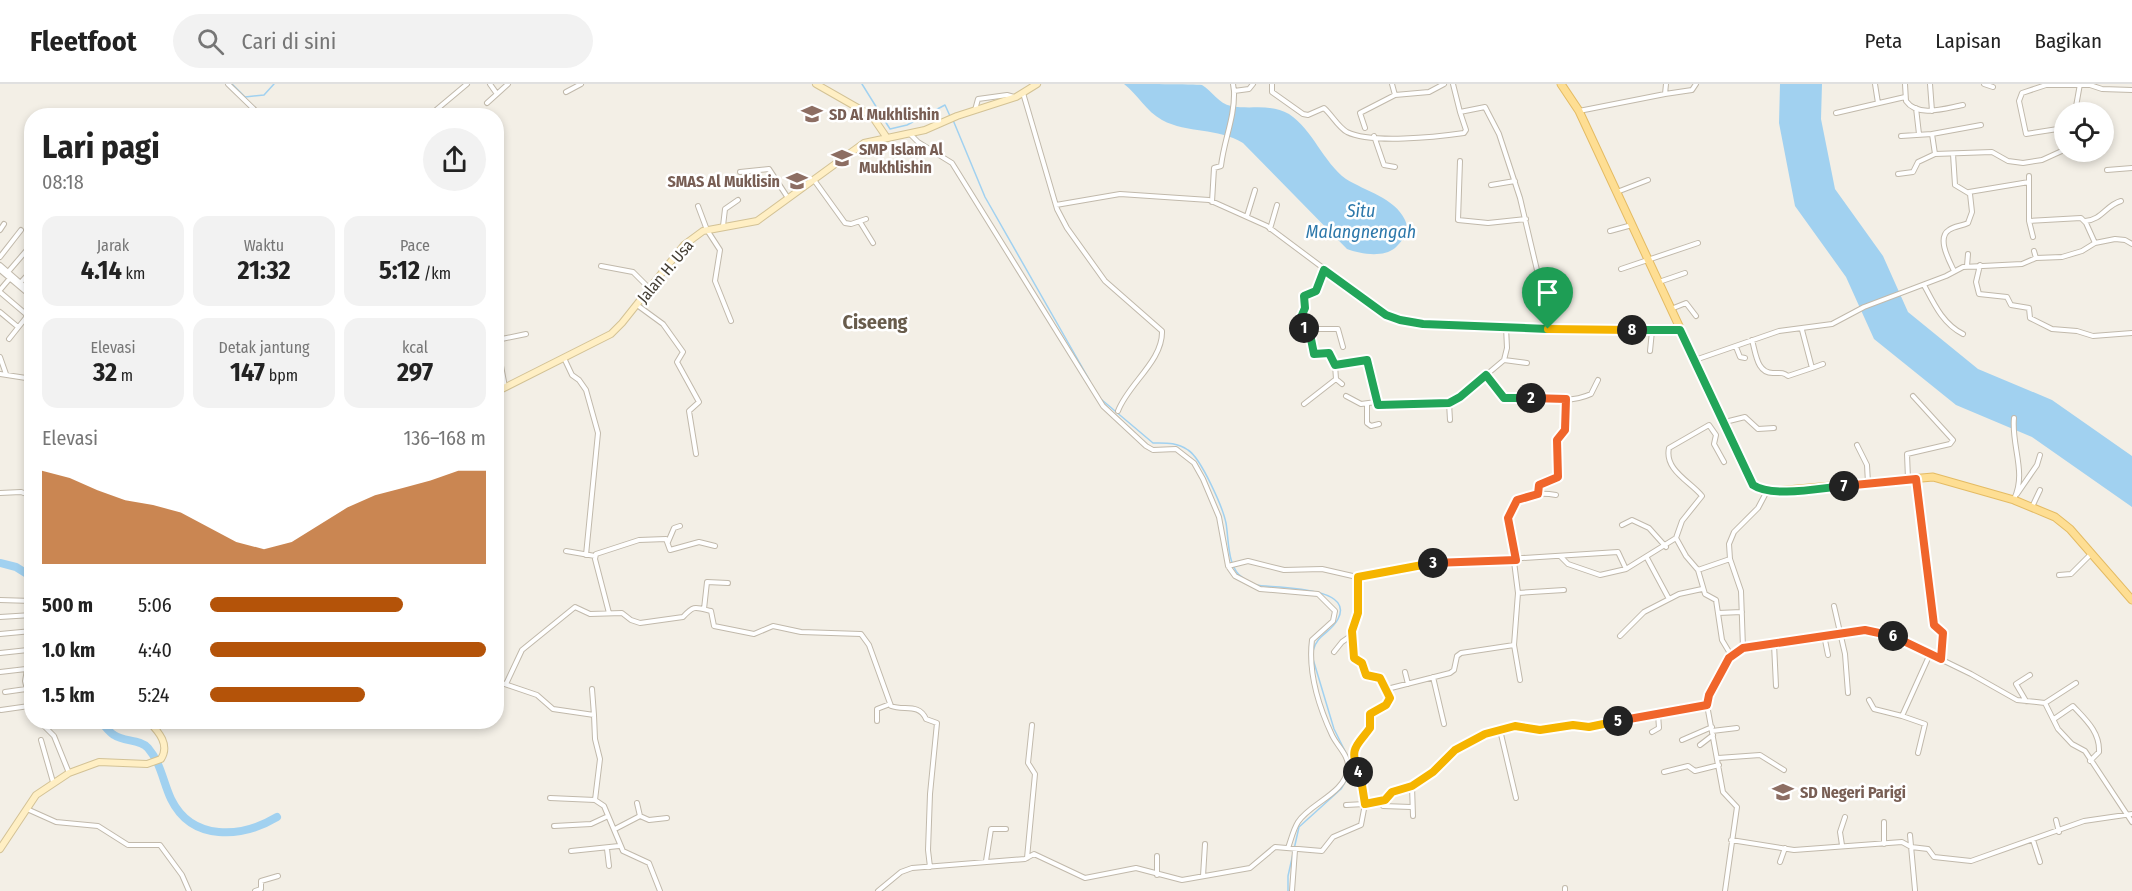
<!DOCTYPE html>
<html lang="id">
<head>
<meta charset="utf-8">
<style>
	:root { --surface:#fff; --page:#f2f2f2; --text:#222; --muted:#767676; --line:#e0e0e0; --accent:#b45309 }
	body { margin:0; font-family:"Fira Sans Condensed",sans-serif; background:var(--page); color:var(--text); height:100vh; display:flex; flex-direction:column; font-size:22px; white-space:nowrap }
	* { box-sizing:border-box; margin:0 }
	p { font-size:20px; color:var(--muted) }
	.icon { flex:none; width:33px; height:33px; fill:none; stroke:currentColor; stroke-width:2; stroke-linecap:round; stroke-linejoin:round }
	.map { position:relative; flex:1; overflow:hidden }
	.details { position:absolute; left:24px; top:24px; width:480px; height:621px; display:flex; flex-direction:column; background:var(--surface); border-radius:24px; box-shadow:0 3px 9px #0003 }
	.details>* { flex:none }
	.fabs { position:absolute; left:2054px; top:18px; display:grid; gap:12px }
	.fabs a { display:grid; place-items:center; width:60px; height:60px; border-radius:50%; background:var(--surface); box-shadow:0 3px 9px #0003; font-size:30px }
	.pin { position:absolute; display:grid; place-items:center; width:51px; height:51px; color:#fff; margin:-62px -26px; border-radius:50% 50% 50% 0; rotate:-45deg; box-shadow:0 0 6px #0007 }
	.pin .icon { rotate:45deg }
	.km { position:absolute; width:30px; height:30px; margin:-15px; border-radius:50%; background:#222; color:#fff; font-size:16px; line-height:30px; text-align:center }
	.round { display:grid; place-items:center; flex:none; width:63px; height:63px; border-radius:32px; background:var(--page) }
	.headline { display:flex; align-items:center; justify-content:space-between; height:102px; padding:0 18px }
	h1 { font-size:33px; font-weight:700; line-height:45px }
	.metrics { display:grid; grid-template-columns:repeat(3,1fr); gap:9px; height:102px; padding:6px 18px }
	.metrics div { display:grid; align-content:center; border-radius:15px; background:var(--page); text-align:center }
	.metrics b { font-size:26px; font-weight:700 }
	.metrics small { font-size:16px; font-weight:400 }
	.metrics p { font-size:16px }
	.chart { height:168px; padding:12px 18px }
	.chart p { display:flex; justify-content:space-between }
	.chart svg { width:100%; height:108px; margin-top:6px; fill:var(--accent); opacity:.7 }
	ul { padding:0 18px; list-style:none; font-size:20px }
	li { display:grid; grid-template-columns:96px 72px 1fr; align-items:center; height:45px }
	li i { height:15px; border-radius:8px; background:var(--accent) }
	header { display:flex; align-items:center; gap:36px; box-sizing:border-box; height:84px; padding:0 30px; background:var(--surface); border-bottom:2px solid var(--line) }
	header strong { font-size:28px }
	nav { display:flex; gap:33px; margin-inline-start:auto; font-size:21px }
	.search { width:420px; height:54px; background:var(--page); display:flex; align-items:center; gap:15px; box-sizing:border-box; padding:0 21px; border-radius:33px; color:var(--muted); font-size:22px }
	.map>svg:first-child { display:block }
</style>
</head>
<body>
<header>
<strong>Fleetfoot</strong>
<div class="search"><svg class="icon" aria-label="search" viewBox="0 0 24 24"><circle cx="10" cy="10" r="6"/><path d="M15 15l6 6"/></svg>Cari di sini</div>
<nav><a>Peta</a><a>Lapisan</a><a>Bagikan</a></nav>
</header>
<div class="map">
<svg width="2132" height="807" viewBox="0 0 2132 807">
	<rect width="100%" height="100%" fill="#f3efe6"/>
	<!-- water -->
	<path fill="#a1d1f0" d="M1124 0C1138 0 1193 0 1202 1 1212 7 1219 20 1231 22 1251 26 1271 19 1289 30 1313 46 1323 78 1346 95 1365 107 1395 114 1405 136 1410 146 1402 158 1395 164 1383 174 1360 170 1347 165L1243 59C1217 43 1188 50 1162 36 1146 27 1138 11 1124 0Z
		M1780 0H1822L1821 35 1835 105 1883 172 1908 228 1978 285 2052 316 2132 372V423L2032 353 1956 321 1874 255 1846 193 1795 122 1779 39Z"/>
	<g fill="none" stroke-linecap="round" stroke-linejoin="round">
		<!-- stream -->
		<path stroke="#a1d1f0" stroke-width="1.5" d="M232 0 245 13 264 11 274 0
			M862 0 890 45 907 41 945 21 950 32
			M953 36 985 113 1090 297
			M1102 316 1153 359C1166 359 1176 358 1188 366 1201 374 1223 424 1226 439 1229 456 1227 484 1243 494
			M1256 501C1271 504 1356 501 1338 535 1331 549 1317 550 1313 567
			M1288 807V792L1299 743 1341 705 1350 690 1352 681 1334 645 1313 575"/>
		<!-- river -->
		<path stroke="#a1d1f0" stroke-width="8" d="M0 479 16 483 32 493
			M101 638C105 642 109 648 114 651 124 658 140 655 148 664 161 679 163 698 171 715 192 758 242 754 277 733"/>
		<defs>
			<path id="street" d="M228 0 261 32
				M1233 0 1234 7
				M1272 0V8L1303 30 1308 31 1324 24C1332 31 1338 43 1347 48 1371 60 1436 53 1464 49L1466 46 1460 28
				M1392 0 1395 11
				M1453 0 1460 28 1485 23 1499 50 1520 114 1541 203 1548 245
				M1875 0 1878 19
				M1905 0 1906 17C1918 34 1946 24 1963 21
				M1930 0 1932 27
				M1984 0 1993 3
				M2090 1 2102 5 2132 6
				M566 8 581 0
				M1023 9 1057 125 1067 144 1105 197 1162 247C1163 277 1128 300 1118 327
				M497 10 508 0
				M1665 10 1692 6 1696 0
				M487 19 497 10 490 0
				M1916 24 1919 50
				M436 26 467 0
				M975 26 978 15 1007 11 1014 13
				M1579 27 1665 10 1666 0
				M2075 28 2080 0
				M1836 29 1905 13
				M1981 41 1932 50 1935 70 1992 68 2008 77 2023 79 2042 76 2064 66
				M1365 44 1360 29 1395 11 1429 8 1444 0
				M2064 44 2026 50 2019 17 2022 9 2046 1H2090
				M910 50 918 58 952 79 1103 322 1146 362 1153 366 1176 365 1194 379 1203 395 1219 433 1228 482 1235 492 1260 505 1318 510 1335 527 1333 537 1312 556C1308 587 1319 623 1332 651 1337 662 1349 671 1348 684 1345 710 1310 719 1298 738 1293 746 1291 756 1288 764
				M1374 52 1384 81 1395 83
				M1901 52 1932 50
				M1953 70 1955 101 1970 110 1972 128 1968 139C1962 142 1954 142 1949 146 1936 154 1950 178 1954 187
				M1460 77 1458 136 1488 139 1526 135
				M2107 86 2132 84
				M740 88 769 85 788 114
				M1898 90 1913 88 1918 78 1935 70
				M2029 92V137
				M814 96 845 139 851 140 866 135
				M1491 101 1515 97
				M1617 108 1648 96
				M1969 108 2029 98
				M1212 118 1214 84 1221 82C1224 56 1235 33 1234 7L1249 5 1253 0
				M1056 121 1120 110 1209 116 1267 142 1374 222 1400 236 1423 240 1548 245 1680 246
				M698 122 707 146 720 166 715 197 731 237
				M1247 132 1255 106
				M2085 137C2102 136 2106 121 2121 117
				M860 138 873 159
				M723 142 725 125 738 116
				M1270 145 1277 121
				M0 146 4 140
				M1610 147 1632 141
				M2033 153 2029 137 2081 134 2086 139 2095 159
				M2034 167 2036 174
				M0 173 21 146
				M0 181 32 209
				M1980 181 1976 198 1979 210 2007 213 2011 221 2029 224 2030 234 2052 245 2077 247 2093 252 2132 249
				M601 182 633 188 649 204
				M1967 182 1968 170
				M1621 185 1698 159
				M0 186 32 213
				M1324 186 1316 207 1304 212 1305 223 1300 241 1309 245H1338L1343 263
				M8 188 32 160
				M21 198 32 186
				M1659 198 1685 189
				M1924 201C1934 220 1943 240 1963 250
				M0 206 11 193
				M0 208 27 231
				M637 221 663 240 683 268 677 278 699 318 689 327 696 370
				M1671 225 1686 219 1696 232
				M0 228 18 243
				M496 233H497
				M1309 245 1313 269H1330L1335 281
				M1802 246 1812 284 1823 280
				M9 255 32 226
				M496 255 505 303
				M497 256 526 250
				M1752 256C1756 270 1757 290 1774 289 1780 289 1783 288 1788 292L1812 284
				M1736 263 1740 273 1745 274
				M1650 267 1652 247
				M0 273 6 290
				M564 274 572 291 579 296 586 306 598 349 586 471
				M1504 276 1527 279
				M1695 276 1779 247 1832 240 1864 223 1946 192 1963 183 2022 180 2036 174 2062 173 2082 167 2095 159 2115 155 2125 156 2132 160
				M0 290 26 294 32 310
				M1486 291 1506 314C1533 312 1565 322 1591 310L1598 296
				M1342 300 1336 295 1335 281 1367 276 1379 321H1430L1449 319 1460 313 1504 276 1507 264 1506 243
				M1346 312 1361 320 1376 318
				M1449 319 1450 336
				M1304 320 1336 295
				M1367 320V339L1371 342 1379 340
				M2014 334C2011 361 2027 389 2014 415
				M1725 338 1745 333 1758 345 1774 344
				M1857 361 1867 381 1868 399
				M30 390H32
				M1908 395 1907 370 1950 360 1953 356 1913 312
				M1916 395 1934 541 1943 550 1941 575
				M0 409 21 408 32 412
				M1538 410 1539 401 1559 390 1557 356 1565 346 1566 315
				M2017 410 2037 381 2040 371
				M2032 423 2040 406
				M1622 441 1632 436 1649 444 1666 463
				M1676 454 1682 437 1702 412C1691 398 1664 386 1669 364L1709 341 1716 351 1714 360 1724 378
				M668 458 674 444 680 442
				M566 467 595 472
				M1560 472 1568 480 1600 491 1626 485
				M1647 474 1669 515
				M1228 482 1248 477 1284 486 1322 485 1357 493 1428 480 1618 468 1626 485 1676 454 1686 472 1698 486 1730 475
				M1698 486 1705 510 1716 516 1722 556 1731 571
				M2059 491 2071 490 2091 470
				M1357 493C1358 523 1352 546 1354 575L1362 580 1366 591 1378 592 1387 605
				M1518 509 1564 506
				M0 516 32 517
				M1834 522 1845 570 1848 609
				M704 525 707 498 728 499
				M609 529 595 475 596 470 639 456 666 455 670 466 699 458 715 462
				M1718 529 1742 528
				M0 533 32 531
				M0 550 32 547
				M1824 551 1828 571
				M1620 552 1644 528 1679 510 1702 505
				M32 557 25 597 32 627
				M1774 560 1776 602
				M1514 561 1520 596
				M1743 564 1874 546 1893 552 1971 590 2017 616 2045 619 2058 645 2072 660 2085 667 2132 738
				M1334 568 1342 558 1352 551
				M0 569 28 566
				M0 588 26 585
				M1405 588 1408 600
				M1433 593 1444 640
				M496 597 537 611 553 625 594 631 595 655 600 675 595 716 604 722 623 767 649 779 660 807
				M506 600 522 566 575 523 590 530 622 529 631 536 640 539 683 533C694 521 695 523 711 527L714 542 754 550 773 542 801 548 861 550 869 561 891 622C904 627 919 619 926 635L937 639 930 710 928 766 930 783
				M592 605 594 631
				M5 608 26 605
				M1869 616 1874 625 1902 632
				M2026 617 2016 600 2030 591
				M2045 619 2076 599
				M1 626 29 622
				M2054 635 2073 622C2086 636 2100 648 2099 668L2090 677
				M877 637V625L890 620
				M40 638 54 652 69 689
				M1500 646 1516 714
				M1712 647 1737 644
				M1652 648 1659 644 1658 630
				M41 656 53 698
				M1682 656 1712 643
				M1700 661 1713 651
				M1918 669 1925 640 1902 632 1930 570
				M1718 674 1760 671 1784 686
				M1664 688 1688 682 1695 687 1719 681
				M1412 702 1413 732
				M550 714 595 716
				M1382 717 1383 722 1411 723
				M637 719 640 732 649 736 667 734
				M1346 721 1365 720 1353 668 1356 658 1370 644 1369 630C1381 622 1393 621 1387 605L1450 589 1454 586 1457 572 1461 569 1514 561 1518 509 1508 430C1518 411 1535 407 1556 411
				M27 725 56 738 98 742 128 761H160L182 791 189 807
				M2056 736 2059 748
				M1884 738V760
				M554 742 591 740 606 733
				M615 745 640 732
				M1910 751 1915 806
				M1731 756 1794 766 1902 758 1911 763 1928 765 1934 773 1971 777 2084 737 2132 730
				M2033 756 2040 778
				M1842 761 1840 748 1845 733
				M607 765 609 782
				M571 767 619 762
				M1027 774 1035 690 1028 679 1032 641
				M986 777 991 745H1006
				M1780 778 1785 764
				M1157 791V772
				M1203 792 1205 760
				M255 807 261 805V797L278 792
				M878 807 901 788 912 784 1025 775 1034 770 1085 794 1136 784 1182 796 1250 784 1275 763 1322 767 1333 753 1361 741 1365 720 1385 716 1392 708 1412 702 1433 688 1455 666 1485 650 1520 642 1540 646 1573 641 1589 643 1707 621
				M1292 807 1295 766
				M1565 807V804
				M1725 807 1737 723 1723 708 1707 621 1709 611 1729 574 1743 564 1741 507 1730 475 1729 460 1734 448 1758 424 1767 407"/>
			<path id="secondary" d="M816 0 872 32 887 54
				M496 308 611 250 622 239 684 161 703 147 757 137 864 59 925 46 957 32 1016 13 1037 0
				M0 765 36 711 69 689 99 678 147 680 161 675C170 661 159 648 149 638"/>
			<path id="primary" d="M1561 0 1579 27 1753 401 1761 406 1775 407 1933 393 2014 416 2055 433 2070 445 2132 516"/>
		</defs>
		<!-- street casing -->
		<use href="#street" stroke="#c1b9ab" stroke-width="6"/>
		<!-- secondary casing -->
		<use href="#secondary" stroke="#d3c295" stroke-width="8"/>
		<!-- primary casing -->
		<use href="#primary" stroke="#e4bb63" stroke-width="9"/>
		<!-- street -->
		<use href="#street" stroke="#fff" stroke-width="4"/>
		<!-- secondary -->
		<use href="#secondary" stroke="#ffefc4" stroke-width="6"/>
		<!-- primary -->
		<use href="#primary" stroke="#fede93" stroke-width="7"/>
	</g>
	<g fill="none" stroke-linecap="round" stroke-linejoin="round">
		<defs>
			<path id="split-1" d="M1304 244 1299 238 1305 224 1304 212 1316 207 1324 186 1386 231 1400 236 1423 240 1548 245"/>
			<path id="split-2" d="M1304 244 1309 245 1314 270 1329 269 1335 281 1367 276 1378 321 1449 319 1460 313 1486 291 1504 314H1531"/>
			<path id="split-3" d="M1433 479 1516 476 1508 434 1517 416 1538 410 1539 401 1558 393 1557 356 1565 346 1566 315 1531 314"/>
			<path id="split-4" d="M1358 688C1349 663 1357 662 1370 644V630L1386 621 1390 614 1380 594 1366 591 1362 579 1354 574 1352 547 1358 529V493L1433 479"/>
			<path id="split-5" d="M1358 688 1361 695 1365 720 1385 716 1392 708 1412 702 1433 688 1455 666 1485 650 1515 642 1540 646 1573 641 1589 643 1618 637"/>
			<path id="split-6" d="M1618 637 1707 621 1709 611 1729 574 1743 564 1865 546 1893 552"/>
			<path id="split-7" d="M1844 402 1916 395 1934 541 1943 549 1941 575 1893 552"/>
			<path id="split-8" d="M1632 246H1680L1753 401C1772 414 1821 404 1844 402"/>
			<path id="split-9" d="M1548 245 1632 246"/>
		</defs>
		<!-- split-1 casing -->
		<use href="#split-1" stroke="#fff" stroke-width="12"/>
		<!-- split-2 casing -->
		<use href="#split-2" stroke="#fff" stroke-width="12"/>
		<!-- split-3 casing -->
		<use href="#split-3" stroke="#fff" stroke-width="12"/>
		<!-- split-4 casing -->
		<use href="#split-4" stroke="#fff" stroke-width="12"/>
		<!-- split-5 casing -->
		<use href="#split-5" stroke="#fff" stroke-width="12"/>
		<!-- split-6 casing -->
		<use href="#split-6" stroke="#fff" stroke-width="12"/>
		<!-- split-7 casing -->
		<use href="#split-7" stroke="#fff" stroke-width="12"/>
		<!-- split-8 casing -->
		<use href="#split-8" stroke="#fff" stroke-width="12"/>
		<!-- split-9 casing -->
		<use href="#split-9" stroke="#fff" stroke-width="12"/>
		<!-- split-1 -->
		<use href="#split-1" stroke="#22a559" stroke-width="8"/>
		<!-- split-2 -->
		<use href="#split-2" stroke="#22a559" stroke-width="8"/>
		<!-- split-3 -->
		<use href="#split-3" stroke="#f0652b" stroke-width="8"/>
		<!-- split-4 -->
		<use href="#split-4" stroke="#f5b400" stroke-width="8"/>
		<!-- split-5 -->
		<use href="#split-5" stroke="#f5b400" stroke-width="8"/>
		<!-- split-6 -->
		<use href="#split-6" stroke="#f0652b" stroke-width="8"/>
		<!-- split-7 -->
		<use href="#split-7" stroke="#f0652b" stroke-width="8"/>
		<!-- split-8 -->
		<use href="#split-8" stroke="#22a559" stroke-width="8"/>
		<!-- split-9 -->
		<use href="#split-9" stroke="#f5b400" stroke-width="8"/>
	</g>
	<!-- icons -->
	<defs>
		<symbol id="school-bare" viewBox="-9 -9 18 18"><path d="M0-5L7-2L0 1L-7-2ZM-4 1L0 2.5L4 1V4Q0 6-4 4Z" fill="#8d6e63" stroke="#fff" stroke-width="2.5" paint-order="stroke"/></symbol>
	</defs>
	<g fill-rule="evenodd">
		<use href="#school-bare" x="797" y="15" width="30" height="30"/>
		<use href="#school-bare" x="827" y="59" width="30" height="30"/>
		<use href="#school-bare" x="782" y="82" width="30" height="30"/>
		<use href="#school-bare" x="1768" y="693" width="30" height="30"/>
	</g>
	<g text-anchor="middle" stroke-width="5" stroke-linejoin="round" paint-order="stroke">
		<!-- education labels -->
		<g font-size="16" font-weight="bold" fill="#785e54" stroke="#fff" text-anchor="start">
			<text x="829" y="36">SD Al Mukhlishin</text>
			<text x="859" y="71">SMP Islam Al<tspan x="859" dy="18">Mukhlishin</tspan></text>
			<text x="780" y="103" text-anchor="end">SMAS Al Muklisin</text>
			<text x="1800" y="714">SD Negeri Parigi</text>
		</g>
		<!-- street labels -->
		<g font-size="16" fill="#453f35" stroke="#fff">
			<text transform="translate(665 187) rotate(-50)" y="6">Jalan H. Usa</text>
		</g>
		<!-- water labels -->
		<g font-size="18" font-style="italic" fill="#2d78aa" stroke="#fff">
			<text x="1361" y="133">Situ<tspan x="1361" dy="21">Malangnengah</tspan></text>
		</g>
		<!-- quarter labels -->
		<g font-size="20" font-weight="bold" fill="#685c4c" stroke="#fff">
			<text x="875" y="245">Ciseeng</text>
		</g>
	</g>
</svg>
<div class="fabs">
<a><svg class="icon" aria-label="locate" viewBox="0 0 24 24"><circle cx="12" cy="12" r="6"/><path d="M12 2v4M12 18v4M2 12h4M18 12h4"/></svg></a>
</div>
<div class="pin" style="left:1548px;top:245px;background:#1e9e55"><svg class="icon" aria-label="arrive" viewBox="0 0 24 24"><path d="M6 21V4h12l-3 4 3 4H6"/></svg></div>
<b class="km" style="left:1304px;top:244px">1</b>
<b class="km" style="left:1531px;top:314px">2</b>
<b class="km" style="left:1433px;top:479px">3</b>
<b class="km" style="left:1358px;top:688px">4</b>
<b class="km" style="left:1618px;top:637px">5</b>
<b class="km" style="left:1893px;top:552px">6</b>
<b class="km" style="left:1844px;top:402px">7</b>
<b class="km" style="left:1632px;top:246px">8</b>
<section class="details">
<div class="headline"><div><h1>Lari pagi</h1><p>08:18</p></div><a class="round"><svg class="icon" aria-label="share" viewBox="0 0 24 24"><path d="M12 15V3M7 8l5-5 5 5M5 13v7h14v-7"/></svg></a></div>
<div class="metrics">
<div><p>Jarak</p><b>4.14<small> km</small></b></div>
<div><p>Waktu</p><b>21:32</b></div>
<div><p>Pace</p><b>5:12<small> /km</small></b></div>
</div>
<div class="metrics">
<div><p>Elevasi</p><b>32<small> m</small></b></div>
<div><p>Detak jantung</p><b>147<small> bpm</small></b></div>
<div><p>kcal</p><b>297</b></div>
</div>
<div class="chart"><p><span>Elevasi</span>136–168 m</p>
<svg viewBox="0 0 160 44" preserveAspectRatio="none"><path d="M0 44V6L10 9L20 14L30 18L40 20L50 23L60 29L70 35L80 38L90 35L100 28L110 21L120 16L130 13L140 10L150 6L160 6V44z"/></svg>
</div>
<ul>
<li><b>500 m</b>5:06<i style="width:70%"></i></li>
<li><b>1.0 km</b>4:40<i style="width:100%"></i></li>
<li><b>1.5 km</b>5:24<i style="width:56%"></i></li>
</ul>
</section>
</div>
</body>
</html>
